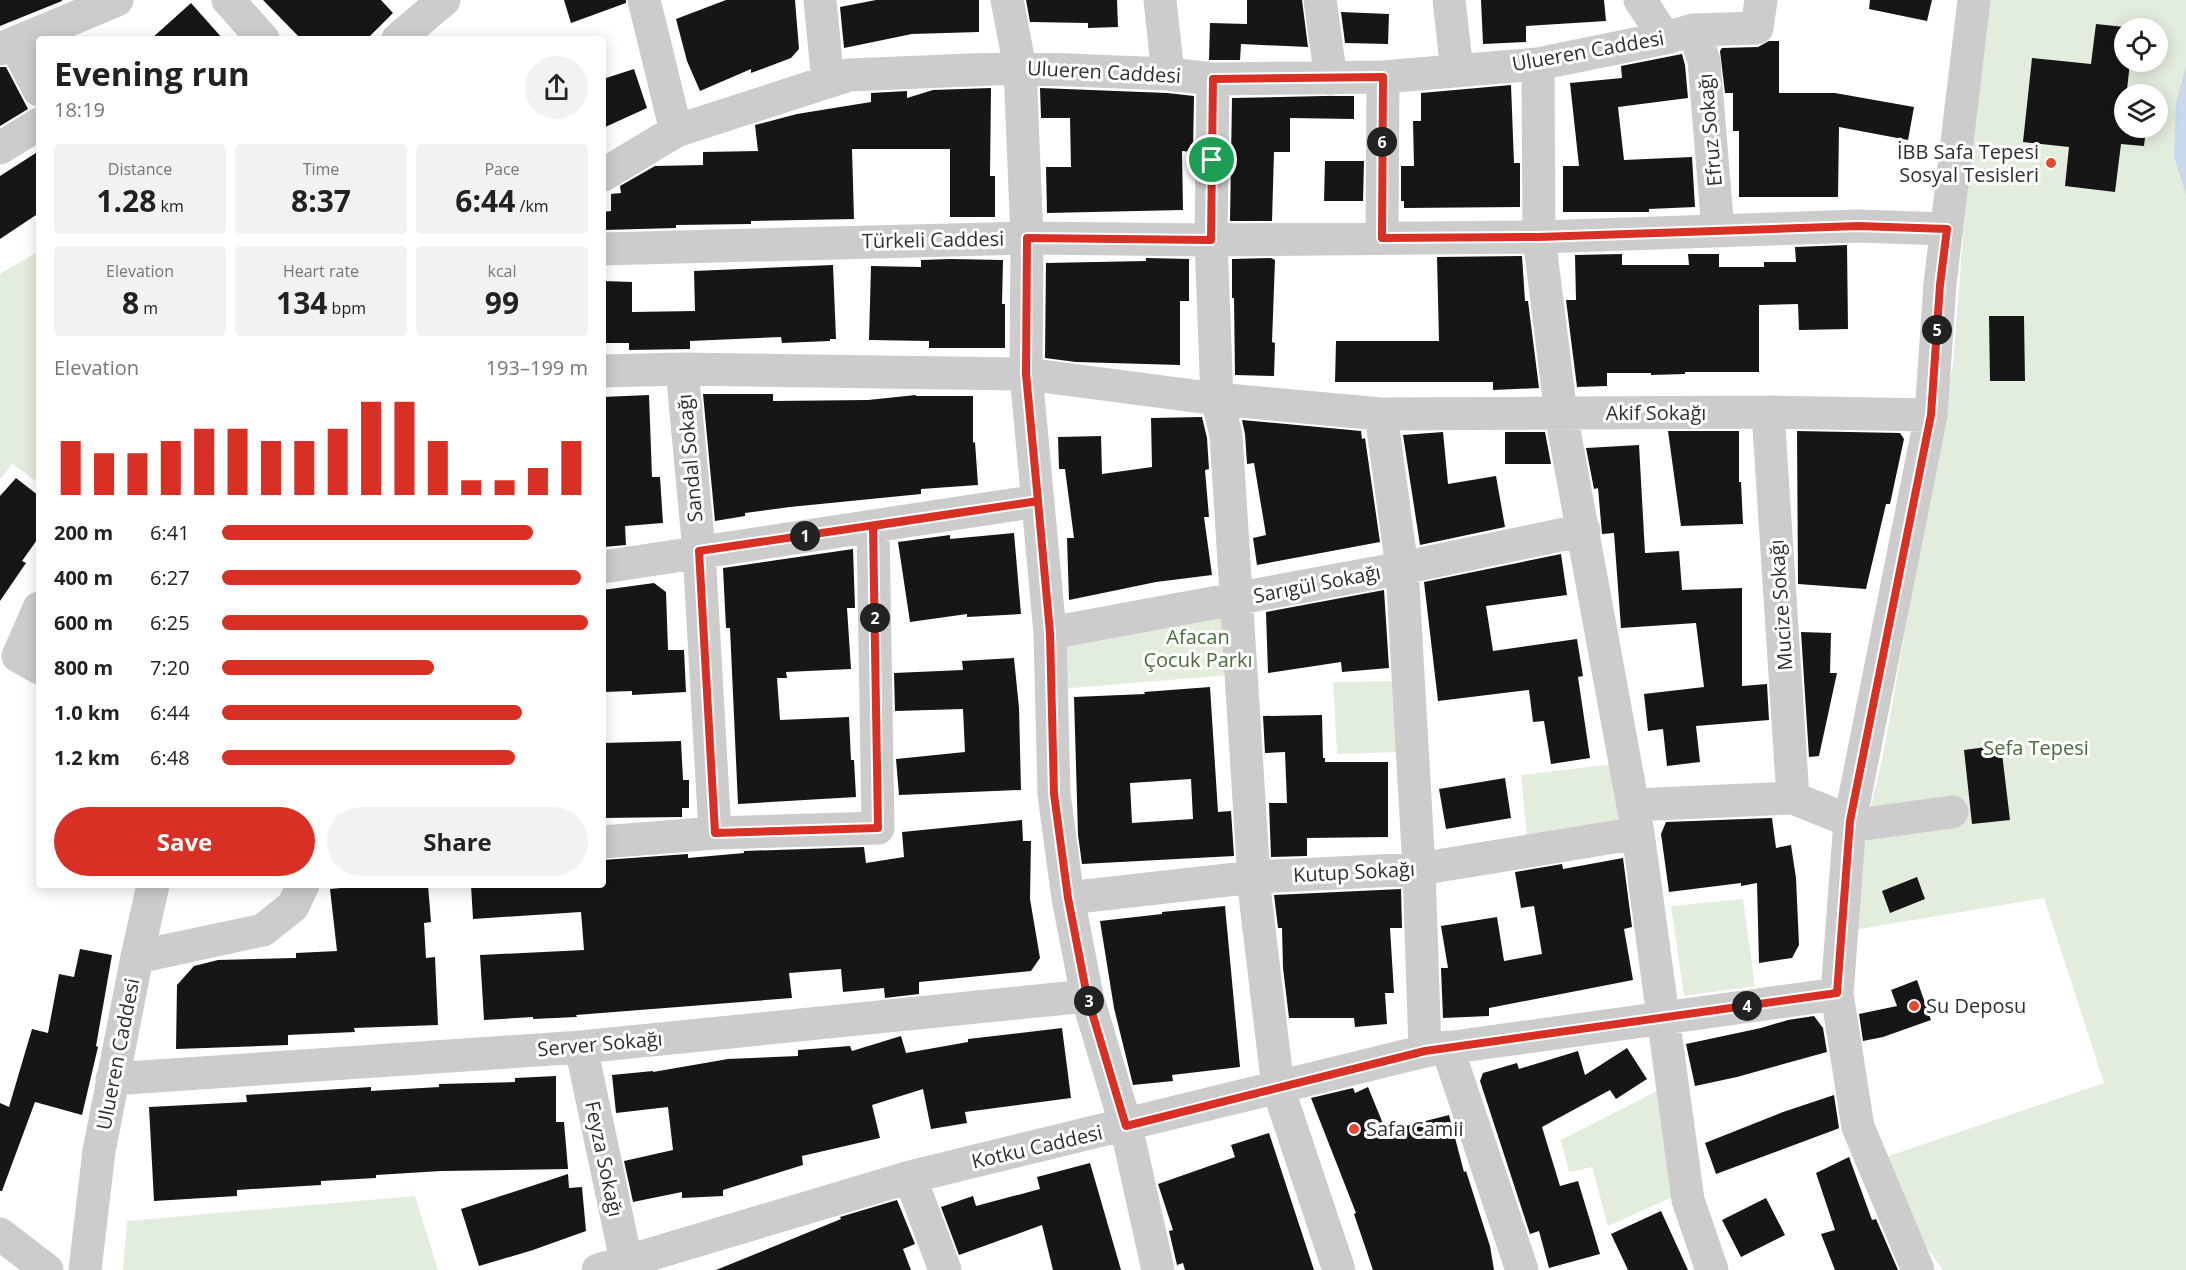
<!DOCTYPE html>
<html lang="en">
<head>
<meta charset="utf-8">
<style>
	:root { --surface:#fff; --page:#f2f2f2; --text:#222; --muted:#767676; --accent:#d93025 }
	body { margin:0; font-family:"Open Sans",sans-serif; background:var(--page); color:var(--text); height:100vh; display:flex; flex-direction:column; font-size:22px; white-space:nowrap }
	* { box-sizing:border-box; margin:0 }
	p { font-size:20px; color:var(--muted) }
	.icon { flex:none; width:33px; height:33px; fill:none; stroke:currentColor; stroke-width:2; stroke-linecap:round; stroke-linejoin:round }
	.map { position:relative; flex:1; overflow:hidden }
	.drawer { position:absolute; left:36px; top:36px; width:570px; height:852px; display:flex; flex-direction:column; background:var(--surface); border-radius:6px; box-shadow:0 3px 15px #0003 }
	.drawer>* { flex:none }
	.fabs { position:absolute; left:2114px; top:18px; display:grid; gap:12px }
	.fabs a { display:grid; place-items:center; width:54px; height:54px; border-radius:50%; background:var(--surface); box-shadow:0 3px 15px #0003; font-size:30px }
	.pin { position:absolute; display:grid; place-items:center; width:51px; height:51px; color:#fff; margin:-26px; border:3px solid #fff; border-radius:50%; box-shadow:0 2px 6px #0007 }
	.km { position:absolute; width:30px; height:30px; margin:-15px; border-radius:50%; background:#222; color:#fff; font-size:16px; line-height:30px; text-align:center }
	.round { display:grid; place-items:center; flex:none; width:63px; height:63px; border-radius:32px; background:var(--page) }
	.overview { display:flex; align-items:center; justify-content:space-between; height:102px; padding:0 18px }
	h1 { font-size:33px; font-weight:700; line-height:45px }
	.stats { display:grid; grid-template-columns:repeat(3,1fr); gap:9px; height:102px; padding:6px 18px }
	.stats div { display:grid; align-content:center; border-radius:6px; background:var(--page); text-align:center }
	.stats b { font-size:30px; font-weight:700 }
	.stats small { font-size:16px; font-weight:400 }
	.stats p { font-size:16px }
	.chart { height:168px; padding:12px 18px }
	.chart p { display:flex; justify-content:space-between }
	.chart svg { width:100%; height:108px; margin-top:6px; stroke:var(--accent); stroke-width:6 }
	.primary-button { display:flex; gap:12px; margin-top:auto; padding:12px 18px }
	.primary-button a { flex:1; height:69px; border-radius:36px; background:var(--accent); color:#fff; font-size:24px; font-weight:700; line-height:69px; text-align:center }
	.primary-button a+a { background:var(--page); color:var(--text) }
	ul { padding:0 18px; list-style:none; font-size:20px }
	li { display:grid; grid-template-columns:96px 72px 1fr; align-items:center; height:45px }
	li i { height:15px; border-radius:8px; background:var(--accent) }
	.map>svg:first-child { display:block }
</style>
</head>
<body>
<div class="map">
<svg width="2186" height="1270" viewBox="0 0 2186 1270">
	<rect width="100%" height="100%" fill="#fff"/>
	<!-- green -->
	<path fill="#e3eddd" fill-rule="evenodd" d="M1984 0H2186V1270H1943L1916 1233 1877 1160 2104 1083 2044 898 1848 931 1860 852 1883 755 1953 364 1976 72ZM2124 28H2157V62H2124ZM2124 94H2157V128H2124Z
		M39 251V483L12 464 0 479V274Z
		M1227 614 1229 675 1060 689V641Z
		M1397 681 1403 752 1337 754 1333 682Z
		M1613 764 1622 824 1527 837 1521 775Z
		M1743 899 1755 986 1684 996 1671 906Z
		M1657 1091 1672 1197 1608 1226 1592 1167 1569 1172 1561 1140Z
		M415 1196 438 1270H123L127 1221Z"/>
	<!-- water -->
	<path fill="#c9d8ed" d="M2186 66V194L2174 157 2176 103Z"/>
	<!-- building -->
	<path fill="#161616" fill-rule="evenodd" d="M0 0H62V1L0 26Z
		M263 0H381L393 13 367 39H301Z
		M564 0H626V3L571 23Z
		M726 0H795L799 49 791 58 751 73V69L700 91 687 61 676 19Z
		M876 0H979V32L912 34 844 48 840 7Z
		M1026 0H1117L1118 27 1088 28V23L1030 22Z
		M1247 0H1302L1308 47 1241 44 1240 60H1209L1210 23 1247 24Z
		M1481 0H1604L1606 21 1526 26V42L1483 44Z
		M1870 0H1932L1927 21 1869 9Z
		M191 3 223 39H151Z
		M1341 12 1389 14 1388 44 1345 43Z
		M2096 24 2134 28H2124V62H2130L2127 90 2150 93 2124 94V128H2146L2144 146 2121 144 2115 192 2065 186 2069 147 2023 142 2032 58 2091 64Z
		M1769 41H1779V93H1835L1914 107 1908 140 1839 127 1838 197H1739V131H1733V93H1725L1720 51 1722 48 1758 47Z
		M1682 54 1685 65 1688 98 1618 107 1624 160 1692 157 1695 207 1649 209V212H1563V166H1579L1570 83 1622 78 1621 66Z
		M0 67H6L28 109 0 126Z
		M634 69 647 108 603 128V79Z
		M1511 85 1514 163H1520V207L1404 208V201H1401V166H1414L1413 121H1421V93Z
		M991 88 990 176H995V217H950V149H852L854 219 751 221V224L676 225V228L603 230V212L611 211V194L621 193 620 186 655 166 703 165V152L758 151 755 125 797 114 871 102V93L907 91V98L933 90Z
		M1040 88 1167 93 1194 96 1193 152 1182 151 1183 210 1047 213 1046 167H1071L1070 118H1041Z
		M1324 96H1354V119L1290 118V152H1274L1272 221H1230L1232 98Z
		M39 151V213L0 239V176Z
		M1325 161H1364L1363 201H1324Z
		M1847 245 1848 329 1799 330 1798 304 1759 305V372H1685V374L1651 375V373H1607V386L1577 387 1566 300H1576L1575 255 1622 254V265H1689L1688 254H1719V267H1764V262H1796L1795 247Z
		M1522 256 1525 301H1528L1539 388 1493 390V382H1335L1336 341H1439L1437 257Z
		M1146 258 1189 259V301H1180V365L1076 362 1045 358 1046 263 1146 261Z
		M1271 258 1275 260 1272 342 1275 343 1274 376 1235 375 1234 298H1232V259Z
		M951 259 1003 260 1002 304H1005V348H929V341L869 340 871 266 921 267V260Z
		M833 265 836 339H830V341L782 343 781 337 690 341V349L629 350V343H603V281L632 282V312L695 311 694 271Z
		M1989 316H2024L2025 381H1990Z
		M703 394H773V401L868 400 916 395V396H973V443L975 442 978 485 921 489V494L790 507 745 513V516L715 521Z
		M649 395 652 477H660L663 523 625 526 626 545 603 547V397Z
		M1202 417 1207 438 1209 469 1205 470 1209 517H1204L1212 575 1156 582 1069 600 1067 538H1074L1065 469H1059L1058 437 1101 436 1102 474 1152 467 1151 418Z
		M1242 420 1361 431 1362 439 1365 438 1380 542 1257 565 1253 538 1266 535 1254 463 1247 464 1245 434Z
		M1668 431H1739V482H1741L1743 524 1681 526Z
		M1797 431 1900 433 1904 439 1890 504H1886L1866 589 1798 584Z
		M1443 432 1448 484 1496 476 1505 527 1420 545 1403 435Z
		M1505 432H1545L1551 464H1505Z
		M1639 445 1645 553 1679 551 1682 590 1742 588V686L1767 684 1769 720 1696 726 1700 762 1667 766 1663 729 1648 731 1644 694 1704 687 1696 623 1621 628 1614 533 1602 534 1598 488 1594 489 1586 448Z
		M16 478 39 496V537L22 561 26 563 0 601V496Z
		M1014 533 1021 614 967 617V614L910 622 898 542 950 535V539Z
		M853 549 855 608H847L851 669 786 672 787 678H777L780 720 849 717 851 760H854L856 797 738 804 730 628H726L723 568Z
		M1561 554 1567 595 1486 606 1493 651 1577 639 1583 676 1578 677 1590 758 1551 764 1544 721 1533 722 1529 690 1438 701 1424 582Z
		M654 583 666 592 668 650H684L686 692 632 695V691L603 692V590Z
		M1384 590 1389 668 1342 672 1341 662 1268 673 1266 612Z
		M1801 632 1831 633 1830 673H1837L1819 756 1809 757Z
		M1014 658 1019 708 1021 790 899 795 896 759 965 752 963 709 895 711 894 673 963 670 962 661Z
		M1210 687 1218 812 1231 811 1234 856 1082 864 1078 835 1074 697 1145 694 1144 692ZM1191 779 1193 819 1132 823 1130 783Z
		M1322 715 1323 758H1325V762H1388V837L1307 838V856L1271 857 1269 803H1287L1285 752 1265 753 1263 716Z
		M681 741 683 780H689V808H682V817L603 818V743Z
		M2001 745 2010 820 1972 824 1964 750Z
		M1505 778 1511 818 1446 829 1439 789Z
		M1772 818 1776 848 1791 845 1796 878 1799 945 1792 958 1759 963 1757 883 1741 886V883L1669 892 1661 834 1666 822Z
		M1022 820 1023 841H1031L1030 899 1040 958 1031 971 919 982V994L885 998 884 988 843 992 841 969 789 973 792 998 576 1015 577 1017 533 1019V1017L484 1020 480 955 584 950 581 912 473 919 471 885H603V860L688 854V858L744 853V851L864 847 866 863 904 857 902 832Z
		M1623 858 1632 927 1624 929 1633 980 1489 1008V1016L1443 1018 1441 968H1448L1441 926 1497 917 1504 961 1542 954 1534 906 1521 908 1515 872 1562 864 1563 869Z
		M1917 877 1925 899 1890 913 1882 891Z
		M373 885H428L431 922 424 923 426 958 435 957 438 1025 354 1028 355 1032 288 1035V1045L176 1049 177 985 194 966 218 960 296 958V953L337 951 330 889Z
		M1401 889 1402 928H1390L1394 993H1385L1387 1024 1355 1027 1354 1018H1289L1283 968 1282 928H1278L1274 895Z
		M1225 906 1240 1067 1172 1075 1173 1081 1133 1085 1114 1008 1100 921 1162 914V912Z
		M80 949 112 955 96 1046 98 1047 82 1115 35 1102 2 1191H0V1103L9 1107 32 1029 48 1033 59 974 74 977Z
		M1917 980 1931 1020 1883 1037 1863 1041 1859 1014 1897 1006 1891 990Z
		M1814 1016 1823 1028 1827 1052 1737 1077 1695 1086 1686 1044 1761 1028 1788 1020Z
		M1062 1028 1071 1098 965 1112 967 1123 931 1129 923 1089 872 1105 880 1138 802 1156 803 1165 723 1190V1196L682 1198V1192L633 1202 624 1161 673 1150 668 1107 616 1113 612 1075 653 1071V1072L728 1059 798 1056V1050L850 1046 852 1051 901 1036 906 1053 968 1042V1039Z
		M1627 1048 1647 1079 1616 1099 1610 1090 1542 1127 1560 1186 1578 1181 1600 1254 1549 1268 1539 1231 1530 1234 1480 1081 1483 1073 1517 1063 1519 1069 1578 1051 1585 1075Z
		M556 1076V1122H564L568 1169 441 1171 376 1175V1178L321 1181V1185L237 1190V1196L154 1201 149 1107 247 1102 246 1095 371 1087V1091L439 1087V1084L515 1082V1078Z
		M1368 1087 1386 1131 1449 1115 1464 1172 1466 1171 1490 1246 1494 1270H1373L1354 1214 1356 1213 1311 1098 1353 1088 1355 1093Z
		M1834 1095 1839 1128 1837 1129 1716 1174 1705 1143 1783 1112Z
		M1269 1133 1314 1270H1185L1183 1263 1177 1265 1169 1231 1173 1230 1158 1184 1235 1157 1231 1145Z
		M1849 1157 1872 1220 1876 1219 1898 1270H1835L1821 1234 1835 1230 1816 1173Z
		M1090 1163 1121 1270H1053L1042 1225 959 1255 941 1207 973 1196 976 1206 1040 1189 1037 1177Z
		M568 1174 569 1188 582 1187 586 1231 533 1250 479 1266 461 1209Z
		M1766 1198 1785 1235 1741 1257 1722 1220Z
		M897 1200 915 1244 903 1249 911 1270H716L841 1219 840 1217Z
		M1661 1211 1688 1270H1628L1611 1234Z"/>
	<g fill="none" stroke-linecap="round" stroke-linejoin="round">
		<!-- minor -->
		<path stroke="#ccc" stroke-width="33" d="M228 0 263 39
			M644 0 676 131
			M820 0 828 82
			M1007 0 1020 68 1027 238 1026 374 1050 633 1054 794 1068 898 1087 996 1126 1126 1158 1270
			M1160 0 1168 74
			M1320 0 1331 79
			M1449 0 1457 71
			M1640 0 1665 38
			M1694 30 1704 61 1718 231
			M398 39 444 0
			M15 44 39 90
			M0 49 117 0
			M1538 64 1539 237 1561 414 1638 833 1688 1200 1712 1270
			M0 148 39 124
			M603 175 676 131 849 75 1020 68 1168 74 1213 79 1383 77 1538 64 1665 38 1694 30 1757 28 1761 0
			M1382 238 1383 77
			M603 249 1027 238 1211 240 1539 237 1858 226 1947 229
			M682 369 699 551 715 833
			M603 371 682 369 1026 374 1217 399 1211 240 1213 79
			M1768 412 1793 798
			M1381 414 1768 412 1931 415
			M603 567 1038 501
			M39 608 18 656 39 668
			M1050 633 1402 568 1584 530
			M1633 805 1793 798 1850 821
			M1849 826 1952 812
			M603 842 715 833 878 828 873 526
			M1068 898 1254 877 1419 869 1638 833
			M137 957 153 885
			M581 1047 628 1270
			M1447 1047 1522 1270
			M112 1079 581 1047 1087 996
			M910 1177 945 1270
			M0 1234 47 1270
			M85 1270 99 1151 137 957 263 930 293 906 303 885
			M598 1270 910 1177 1425 1051 1837 994
			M1339 1270 1278 1088 1255 895 1226 435 1217 399 1381 414 1402 568 1419 869 1425 1051
			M1918 1270 1858 1127 1837 994 1850 821 1931 415 1940 284 1974 0"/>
	</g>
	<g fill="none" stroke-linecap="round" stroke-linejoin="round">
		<defs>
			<path id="route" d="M1212 160 1211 240 1027 238 1026 374 1038 501 699 551 715 833 878 828 873 526 1038 501 1050 633 1054 794 1068 898 1087 996 1126 1126 1425 1051 1837 993 1850 821 1931 415 1940 285 1947 229 1858 226 1539 237 1382 238 1383 77 1213 79 1212 160"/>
		</defs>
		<!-- route casing -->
		<use href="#route" stroke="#fff" stroke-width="12"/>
		<!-- route -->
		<use href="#route" stroke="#d93025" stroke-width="8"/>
	</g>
	<!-- markers -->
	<g fill="#e84630" stroke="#fff" stroke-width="2">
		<circle cx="2051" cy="163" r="6"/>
		<circle cx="1914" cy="1006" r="6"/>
		<circle cx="1354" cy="1129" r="6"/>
	</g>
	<g text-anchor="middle" stroke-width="6" stroke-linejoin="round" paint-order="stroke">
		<!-- street labels -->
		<g font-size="20" fill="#2f2f2f" stroke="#fff">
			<text transform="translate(1588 51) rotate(-10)" y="7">Ulueren Caddesi</text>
			<text transform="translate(1104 72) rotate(3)" y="7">Ulueren Caddesi</text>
			<text transform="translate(1710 130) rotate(-95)" y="7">Efruz Sokağı</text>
			<text transform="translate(933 240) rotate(-1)" y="7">Türkeli Caddesi</text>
			<text x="1656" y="420">Akif Sokağı</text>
			<text transform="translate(690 458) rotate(-95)" y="7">Sandal Sokağı</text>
			<text transform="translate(1317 584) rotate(-11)" y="7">Sarıgül Sokağı</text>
			<text transform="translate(1781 605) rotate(-94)" y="7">Mucize Sokağı</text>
			<text transform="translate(1354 872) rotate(-3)" y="7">Kutup Sokağı</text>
			<text transform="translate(600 1044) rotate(-5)" y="7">Server Sokağı</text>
			<text transform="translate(118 1054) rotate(-79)" y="7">Ulueren Caddesi</text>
			<text transform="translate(1037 1147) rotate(-13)" y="7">Kotku Caddesi</text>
			<text transform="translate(604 1159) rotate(78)" y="7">Feyza Sokağı</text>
		</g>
		<!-- poi labels -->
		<g font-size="20" fill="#2f2f2f" stroke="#fff" text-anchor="start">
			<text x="2039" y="159" text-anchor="end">İBB Safa Tepesi<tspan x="2039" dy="23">Sosyal Tesisleri</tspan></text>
			<text x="1926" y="1013">Su Deposu</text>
			<text x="1366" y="1136">Safa Camii</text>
		</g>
		<!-- park labels -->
		<g font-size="20" fill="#496c3c" stroke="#fff">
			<text x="1198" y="644">Afacan<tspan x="1198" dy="23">Çocuk Parkı</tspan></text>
			<text x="2036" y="755">Sefa Tepesi</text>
		</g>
	</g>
</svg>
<div class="fabs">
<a><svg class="icon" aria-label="locate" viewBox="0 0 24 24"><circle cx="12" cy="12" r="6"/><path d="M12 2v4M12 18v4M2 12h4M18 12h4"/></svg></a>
<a><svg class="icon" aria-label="layers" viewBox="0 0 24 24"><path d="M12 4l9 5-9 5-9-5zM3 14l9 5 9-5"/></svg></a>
</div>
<div class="pin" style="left:1212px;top:160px;background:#1e9e55"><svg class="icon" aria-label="arrive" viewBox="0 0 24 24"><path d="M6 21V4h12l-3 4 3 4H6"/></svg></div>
<b class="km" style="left:805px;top:536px">1</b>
<b class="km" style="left:875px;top:618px">2</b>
<b class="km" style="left:1089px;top:1001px">3</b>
<b class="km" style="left:1747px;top:1006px">4</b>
<b class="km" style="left:1937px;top:330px">5</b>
<b class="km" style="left:1382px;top:142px">6</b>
<section class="drawer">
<div class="overview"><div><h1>Evening run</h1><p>18:19</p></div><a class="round"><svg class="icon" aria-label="share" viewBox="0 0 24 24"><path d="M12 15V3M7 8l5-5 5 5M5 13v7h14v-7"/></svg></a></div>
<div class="stats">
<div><p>Distance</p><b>1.28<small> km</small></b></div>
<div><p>Time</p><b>8:37</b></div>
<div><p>Pace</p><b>6:44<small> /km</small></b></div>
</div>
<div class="stats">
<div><p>Elevation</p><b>8<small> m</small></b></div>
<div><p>Heart rate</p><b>134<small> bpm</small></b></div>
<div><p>kcal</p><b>99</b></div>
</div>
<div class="chart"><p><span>Elevation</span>193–199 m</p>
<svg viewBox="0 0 160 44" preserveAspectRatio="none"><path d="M5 44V22M15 44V27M25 44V27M35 44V22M45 44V17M55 44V17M65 44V22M75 44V22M85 44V17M95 44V6M105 44V6M115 44V22M125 44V38M135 44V38M145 44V33M155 44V22"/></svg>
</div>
<ul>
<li><b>200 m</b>6:41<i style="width:85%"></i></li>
<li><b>400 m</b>6:27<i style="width:98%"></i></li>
<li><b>600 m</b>6:25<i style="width:100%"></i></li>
<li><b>800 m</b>7:20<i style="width:58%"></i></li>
<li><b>1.0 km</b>6:44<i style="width:82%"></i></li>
<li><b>1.2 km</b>6:48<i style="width:80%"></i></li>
</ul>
<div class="primary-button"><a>Save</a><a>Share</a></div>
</section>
</div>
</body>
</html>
